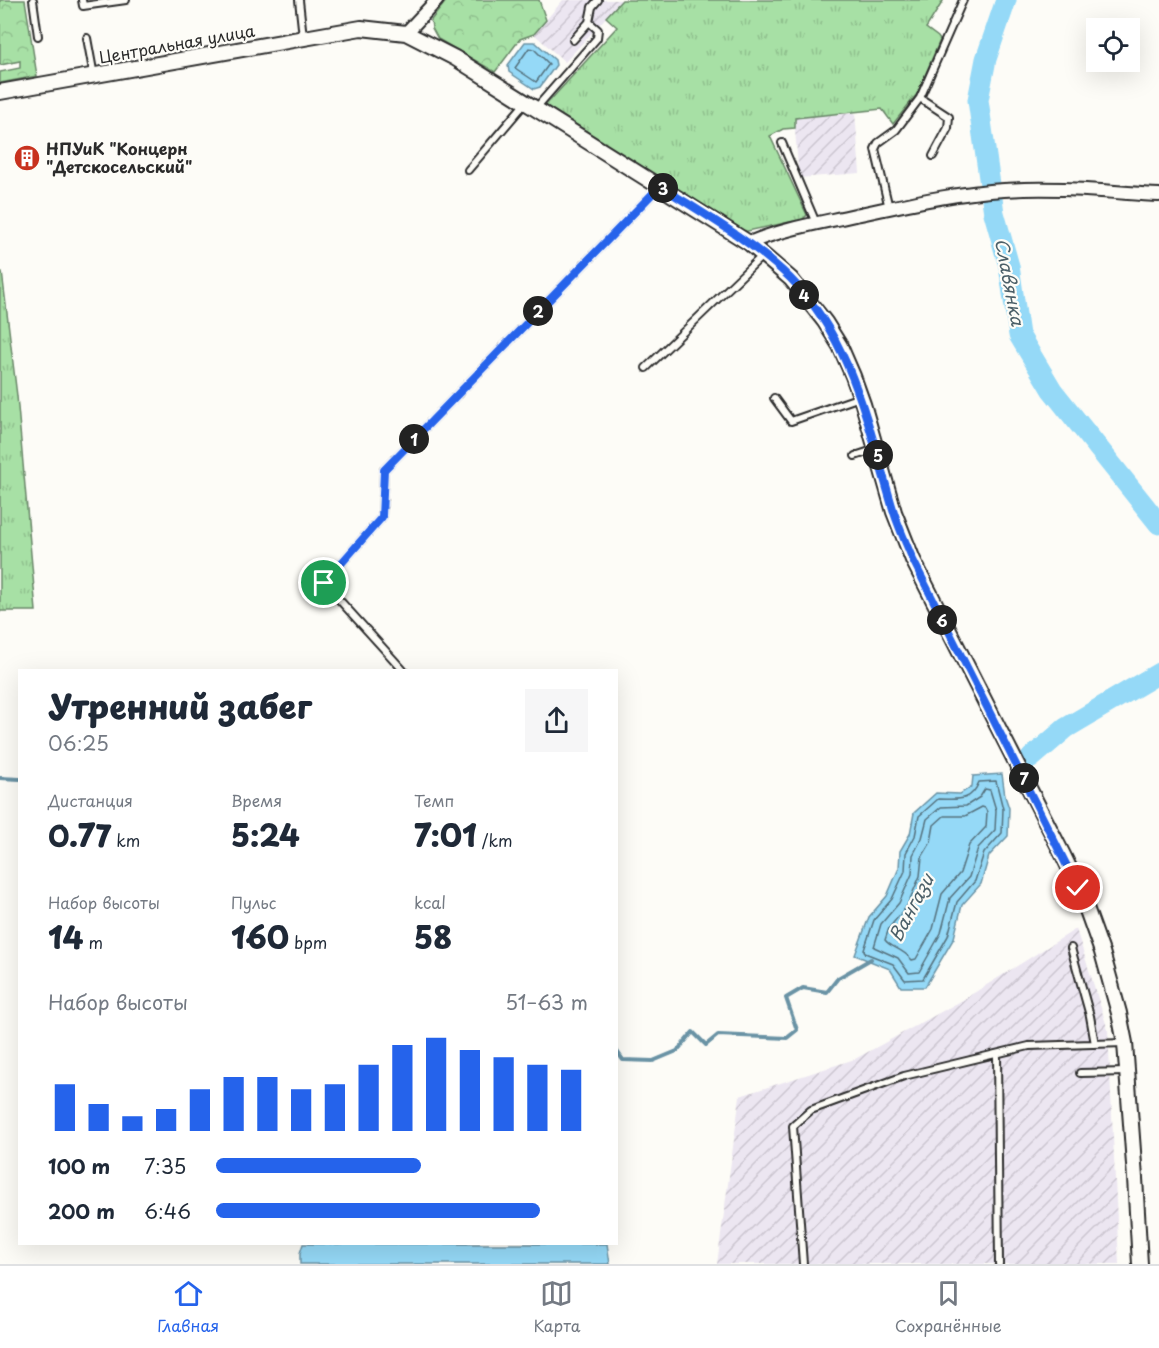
<!DOCTYPE html>
<html lang="ru">
<head>
<meta charset="utf-8">
<style>
	:root { --surface:#fff; --page:#f6f6f7; --text:#1f2937; --muted:#747a83; --line:#e0e1e3; --accent:#2563eb }
	body { margin:0; font-family:"Playpen Sans",sans-serif; background:var(--page); color:var(--text); height:100vh; display:flex; flex-direction:column; font-size:22px; white-space:nowrap }
	* { box-sizing:border-box; margin:0 }
	p { font-size:20px; color:var(--muted) }
	.icon { flex:none; width:33px; height:33px; fill:none; stroke:currentColor; stroke-width:2; stroke-linecap:round; stroke-linejoin:round }
	.map { position:relative; flex:1; overflow:hidden }
	.sheet { position:absolute; left:18px; top:669px; width:600px; height:576px; display:flex; flex-direction:column; background:var(--surface); border-radius:0px; box-shadow:0 6px 24px #0002 }
	.sheet>* { flex:none }
	.fabs { position:absolute; left:1086px; top:18px; display:grid; gap:12px }
	.fabs a { display:grid; place-items:center; width:54px; height:54px; border-radius:0px; background:var(--surface); box-shadow:0 6px 24px #0002; font-size:30px }
	.pin { position:absolute; display:grid; place-items:center; width:51px; height:51px; color:#fff; margin:-26px; border:3px solid #fff; border-radius:50%; box-shadow:0 2px 6px #0007 }
	.km { position:absolute; width:30px; height:30px; margin:-15px; border-radius:50%; background:#222; color:#fff; font-size:16px; line-height:30px; text-align:center }
	.round { display:grid; place-items:center; flex:none; width:63px; height:63px; border-radius:0px; background:var(--page) }
	.summary { display:flex; align-items:center; justify-content:space-between; height:102px; padding:0 30px }
	h1 { font-size:33px; font-weight:800; line-height:45px }
	.stats { display:grid; grid-template-columns:repeat(3,1fr); gap:9px; height:102px; padding:6px 30px }
	.stats div { display:grid; align-content:center }
	.stats b { font-size:30px; font-weight:800 }
	.stats small { font-size:16px; font-weight:400 }
	.stats p { font-size:16px }
	.chart { height:168px; padding:12px 30px }
	.chart p { display:flex; justify-content:space-between }
	.chart svg { width:100%; height:108px; margin-top:6px; stroke:var(--accent); stroke-width:6 }
	ul { padding:0 30px; list-style:none; font-size:20px }
	li { display:grid; grid-template-columns:96px 72px 1fr; align-items:center; height:45px }
	li i { height:15px; border-radius:8px; background:var(--accent) }
	.dock { display:flex; justify-content:space-around; align-items:center; height:84px; border-top:2px solid var(--line); background:var(--surface); font-size:16px; color:var(--muted) }
	.dock a { display:grid; justify-items:center; gap:3px }
	.dock .selected { color:var(--accent) }
	.map>svg:first-child { display:block }
</style>
</head>
<body>
<div class="map">
<svg width="1159" height="1264" viewBox="0 0 1159 1264">
	<defs>
		<pattern id="industrial-furrows" width="10" height="10" patternUnits="userSpaceOnUse" patternTransform="scale(1.5)"><rect width="10" height="10" fill="#ece6f1"/><path d="M-1 1l2-2M0 10L10 0M9 11l2-2" fill="none" stroke="#cbc5cf"/></pattern>
		<pattern id="grass-tufts" width="24" height="20" patternUnits="userSpaceOnUse" patternTransform="scale(1.5)"><rect width="24" height="20" fill="#a7e0a5"/><path d="M3 7l-1-3M5 7V3M7 7l1-3M15 17l-1-3M17 17v-4M19 17l1-3" fill="none" stroke="#90c08e"/></pattern>
		<pattern id="forest-crowns" width="20" height="18" patternUnits="userSpaceOnUse" patternTransform="scale(1.5)"><rect width="20" height="18" fill="#a7e0a5"/><path d="M2 6a3 3 0 1 1 6 0M12 15a3 3 0 1 1 6 0" fill="none" stroke="#90c08e"/></pattern>
	</defs>
	<rect width="100%" height="100%" fill="#fdfcf7"/>
	<filter id="ink" filterUnits="userSpaceOnUse"><feTurbulence type="fractalNoise" baseFrequency=".0167" numOctaves="2"/><feDisplacementMap in="SourceGraphic" scale="12" xChannelSelector="R" yChannelSelector="G"/><feConvolveMatrix kernelMatrix="1 2 1 2 8 2 1 2 1" color-interpolation-filters="sRGB"/></filter>
	<g filter="url(#ink)">
		<!-- industrial -->
		<path fill="url(#industrial-furrows)" d="M563 0H622L565 62 534 34Z
			M855 113 860 173 799 178 794 118Z
			M1076 929 1108 1030 1119 1264H717L740 1096 855 1059 961 1001Z"/>
		<!-- grass -->
		<path fill="url(#grass-tufts)" stroke="#698668" stroke-width="1.5" d="M622 0H942L943 1 926 28 938 37 940 40 917 94 893 124 882 109 795 118V128L783 129 770 136 807 215 803 219 743 232 545 106 617 27 606 17Z
			M0 272H2L17 396 36 611H0Z"/>
		<!-- forest -->
		<path fill="url(#forest-crowns)" stroke="#698668" stroke-width="1.5" d="M0 0H25L37 76 0 83V72L20 68V61L0 65Z
			M447 0H539L546 20 534 34 520 39 495 72 438 39 432 28 431 20Z"/>
		<!-- water -->
		<path fill="#95d9f7" stroke="#6b93a5" stroke-width="1.5" d="M525 42H535L555 60 556 65 540 87 534 89 509 72 508 65Z
			M1002 774 1005 796 1009 808 1008 836 989 856 981 884 962 905 954 938 925 987H901L890 969 855 955 869 917 887 896 899 868 900 851 910 834 914 813 936 793 960 794 972 786 973 776Z
			M303 1244H607L610 1264H300V1253Z"/>
		<g fill="none" stroke-linecap="round" stroke-linejoin="round">
			<!-- shore -->
			<path stroke="#55717d" stroke-width="1.5" d="M529 48 534 49 549 64 536 82 515 68Z
				M996 781 1003 809 1002 833 984 853 975 881 957 902 948 936 923 979 905 980 893 964 865 953 864 950 874 920 892 899 905 871 906 853 915 836 919 816 938 799C957 799 971 803 979 782Z
				M985 789 990 790 996 810 995 830 978 848 969 877 950 898 941 933 919 972 909 973 898 958 874 947 881 924 899 903 912 874 913 855 922 838 927 819 941 807 966 806 980 797Z
				M982 807 985 808 987 812 986 827 969 845 960 873 942 894 933 929 916 959 912 960C902 948 891 948 885 940L889 928 907 906 920 876 922 857 931 842 934 825 944 816H965Z"/>
			<!-- stream -->
			<path stroke="#6b93a5" stroke-width="4" d="M0 778 20 779
				M616 1050 623 1060 653 1061 677 1051 693 1032 706 1045 718 1035 787 1038 797 1030 786 998 803 988 827 992 838 978 871 959"/>
			<!-- river -->
			<path stroke="#95d9f7" stroke-width="21" d="M1006 0 986 59 978 100 994 213 1009 266 1019 335 1052 390 1159 524
				M1031 758 1066 728 1159 673"/>
			<defs>
				<path id="service" d="M33 0 38 36
					M82 0 83 6 126 0
					M299 0 303 37
					M87 38 94 76
					M573 40 589 22 592 7 598 0
					M920 98 949 117 948 128 933 156
					M536 108 597 38 598 30 589 22
					M782 143 816 223
					M468 170 526 102
					M889 208 875 149 878 143 896 130 920 98 963 0
					M646 368 762 256
					M774 398 791 421 860 397
					M855 456 876 449
					M403 670 324 583 382 517 384 470 659 187
					M1071 948 1090 1016 1095 1044
					M997 1054 999 1264
					M1080 1073 1127 1072
					M803 1264 793 1126 811 1110 904 1076 1029 1046 1124 1043"/>
				<path id="minor" d="M406 33 437 0
					M749 243C782 229 820 223 855 215 904 205 953 193 1004 190 1055 186 1108 192 1159 195"/>
				<path id="tertiary" d="M0 92 361 28 406 33 455 58 749 243 791 279 825 322 840 346 853 376 863 404 894 512 913 560 1062 853 1079 888 1102 952 1119 1013 1125 1043 1135 1178 1140 1264"/>
			</defs>
			<!-- service casing -->
			<use href="#service" stroke="#2b2b2b" stroke-width="10"/>
			<!-- minor casing -->
			<use href="#minor" stroke="#2b2b2b" stroke-width="16"/>
			<!-- tertiary casing -->
			<use href="#tertiary" stroke="#2b2b2b" stroke-width="18"/>
			<!-- service -->
			<use href="#service" stroke="#fdfcf7" stroke-width="6"/>
			<!-- minor -->
			<use href="#minor" stroke="#fdfcf7" stroke-width="12"/>
			<!-- tertiary -->
			<use href="#tertiary" stroke="#fdfcf7" stroke-width="14"/>
		</g>
	</g>
	<g fill="none" stroke-linecap="round" stroke-linejoin="round" filter="url(#ink)">
		<defs>
			<path id="route" d="M324 583 382 517 384 470 660 186C705 215 752 241 790 278 853 341 868 427 893 509 898 526 906 543 913 560L1078 888"/>
		</defs>
		<!-- route casing -->
		<use href="#route" stroke="#fff" stroke-width="12"/>
		<!-- route -->
		<use href="#route" stroke="#2563eb" stroke-width="8"/>
	</g>
	<!-- icons -->
	<defs>
		<symbol id="building-disc" viewBox="-11 -11 22 22"><circle r="9.5" fill="#c8321e" stroke="#fdfcf7"/><path d="M-4-6H4V6H1V3H-1V6H-4ZM-2.5-4.3h1.7v1.8h-1.7ZM.8-4.3h1.7v1.8H.8ZM-2.5-1h1.7V.8h-1.7ZM.8-1h1.7V.8H.8Z" fill="#fff"/></symbol>
	</defs>
	<g fill-rule="evenodd">
		<use href="#building-disc" x="12" y="143" width="30" height="30"/>
	</g>
	<g text-anchor="middle" stroke-width="4.5" stroke-linejoin="round" paint-order="stroke">
		<!-- street labels -->
		<g font-size="16" fill="#2b2b2b" stroke="#fdfcf7">
			<text transform="translate(177 44) rotate(-10)" y="6">Центральная улица</text>
		</g>
		<!-- poi labels -->
		<g font-size="16" font-weight="bold" fill="#2b2b2b" stroke="#fdfcf7" text-anchor="start">
			<text x="46" y="155">НПУиК "Концерн<tspan x="46" dy="18">"Детскосельский"</tspan></text>
		</g>
		<!-- water labels -->
		<g font-size="18" font-style="italic" fill="#4b5f68" stroke="#fdfcf7">
			<text transform="translate(1009 282) rotate(79)" y="6">Славянка</text>
			<text transform="translate(912 908) rotate(-62)" y="6">Вангази</text>
		</g>
	</g>
</svg>
<div class="fabs">
<a><svg class="icon" aria-label="locate" viewBox="0 0 24 24"><circle cx="12" cy="12" r="6"/><path d="M12 2v4M12 18v4M2 12h4M18 12h4"/></svg></a>
</div>
<div class="pin" style="left:324px;top:583px;background:#1e9e55"><svg class="icon" aria-label="arrive" viewBox="0 0 24 24"><path d="M6 21V4h12l-3 4 3 4H6"/></svg></div>
<div class="pin" style="left:1078px;top:888px;background:#d93025"><svg class="icon" aria-label="check" viewBox="0 0 24 24"><path d="M5 12l5 5 9-10"/></svg></div>
<b class="km" style="left:414px;top:439px">1</b>
<b class="km" style="left:538px;top:311px">2</b>
<b class="km" style="left:663px;top:188px">3</b>
<b class="km" style="left:804px;top:295px">4</b>
<b class="km" style="left:878px;top:455px">5</b>
<b class="km" style="left:942px;top:620px">6</b>
<b class="km" style="left:1024px;top:778px">7</b>
<section class="sheet">
<div class="summary"><div><h1>Утренний забег</h1><p>06:25</p></div><a class="round"><svg class="icon" aria-label="share" viewBox="0 0 24 24"><path d="M12 15V3M7 8l5-5 5 5M5 13v7h14v-7"/></svg></a></div>
<div class="stats">
<div><p>Дистанция</p><b>0.77<small> km</small></b></div>
<div><p>Время</p><b>5:24</b></div>
<div><p>Темп</p><b>7:01<small> /km</small></b></div>
</div>
<div class="stats">
<div><p>Набор высоты</p><b>14<small> m</small></b></div>
<div><p>Пульс</p><b>160<small> bpm</small></b></div>
<div><p>kcal</p><b>58</b></div>
</div>
<div class="chart"><p><span>Набор высоты</span>51–63 m</p>
<svg viewBox="0 0 160 44" preserveAspectRatio="none"><path d="M5 44V25M15 44V33M25 44V38M35 44V35M45 44V27M55 44V22M65 44V22M75 44V27M85 44V25M95 44V17M105 44V9M115 44V6M125 44V11M135 44V14M145 44V17M155 44V19"/></svg>
</div>
<ul>
<li><b>100 m</b>7:35<i style="width:55%"></i></li>
<li><b>200 m</b>6:46<i style="width:87%"></i></li>
</ul>
</section>
</div>
<nav class="dock">
<a class="selected"><svg class="icon" aria-label="home" viewBox="0 0 24 24"><path d="M3 11l9-7 9 7M6 9v11h12V9"/></svg>Главная</a>
<a><svg class="icon" aria-label="map" viewBox="0 0 24 24"><path d="M3 6l6-2 6 2 6-2v14l-6 2-6-2-6 2zM9 4v14M15 6v14"/></svg>Карта</a>
<a><svg class="icon" aria-label="saved" viewBox="0 0 24 24"><path d="M7 4h10v16l-5-4-5 4z"/></svg>Сохранённые</a>
</nav>
</body>
</html>
